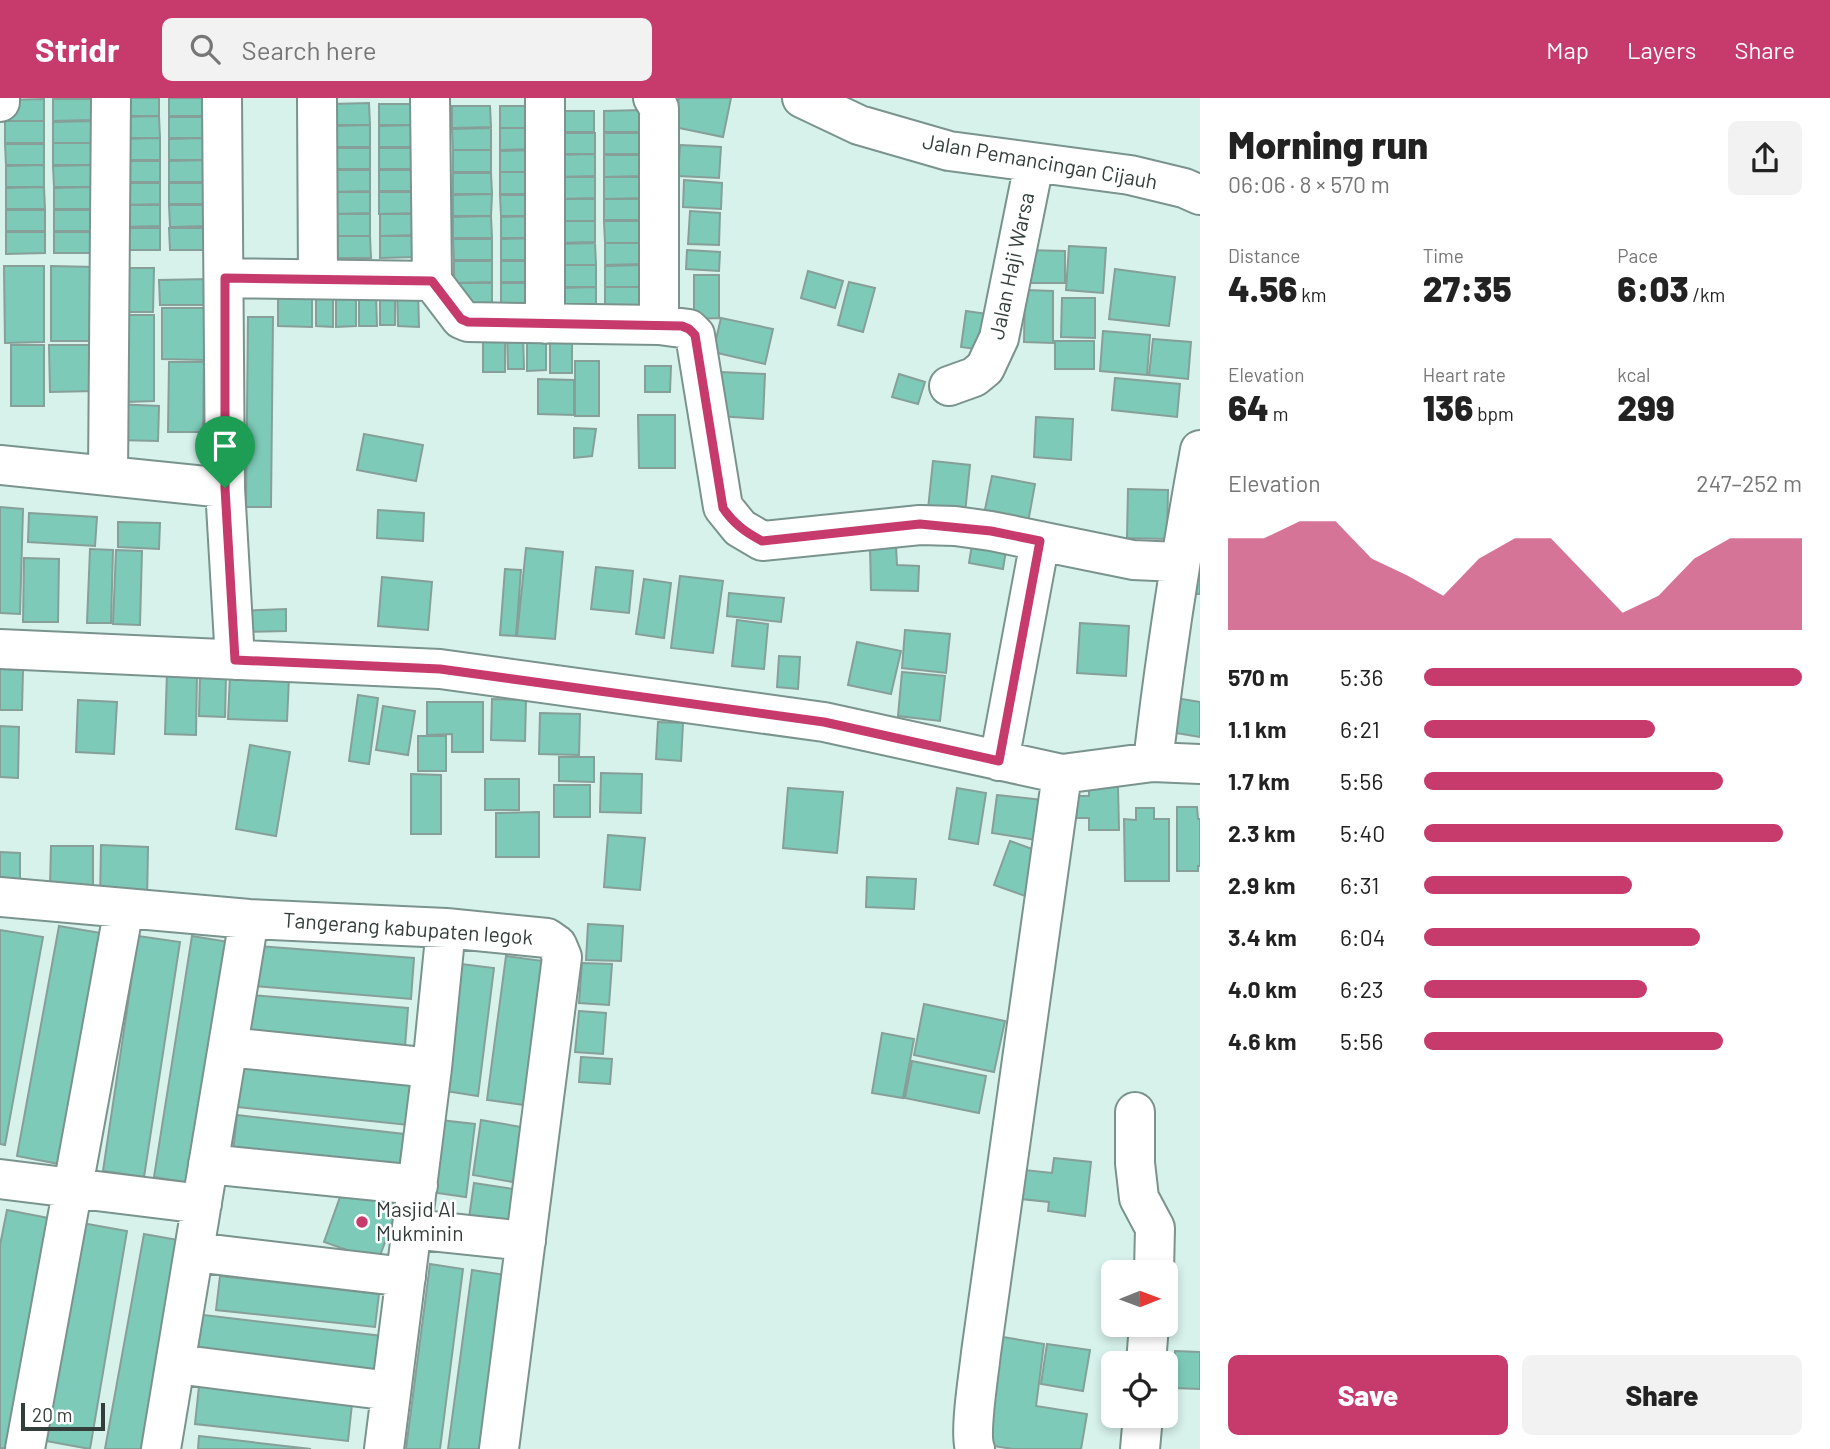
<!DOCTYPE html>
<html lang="en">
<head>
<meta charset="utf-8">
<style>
	:root { --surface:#fff; --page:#f2f2f2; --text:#222; --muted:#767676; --accent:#c63a6c }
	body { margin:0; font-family:Barlow,sans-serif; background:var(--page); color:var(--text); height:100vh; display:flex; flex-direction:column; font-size:26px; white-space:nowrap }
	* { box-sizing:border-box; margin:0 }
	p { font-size:23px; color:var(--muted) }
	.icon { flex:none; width:38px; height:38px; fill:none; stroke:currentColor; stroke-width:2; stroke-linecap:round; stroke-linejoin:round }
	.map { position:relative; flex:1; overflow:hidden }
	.drawer { display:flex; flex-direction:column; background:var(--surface); width:630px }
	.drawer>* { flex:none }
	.needle { width:46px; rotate:89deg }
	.fabs { position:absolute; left:1101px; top:1162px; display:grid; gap:14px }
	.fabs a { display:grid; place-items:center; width:77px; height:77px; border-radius:10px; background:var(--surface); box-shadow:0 4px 10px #0003; font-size:35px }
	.scale { position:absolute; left:21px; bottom:18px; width:84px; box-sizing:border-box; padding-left:7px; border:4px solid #333e3b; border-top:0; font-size:19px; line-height:24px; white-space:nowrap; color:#333e3b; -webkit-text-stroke:5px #fff; paint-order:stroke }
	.pin { position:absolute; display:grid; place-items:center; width:60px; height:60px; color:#fff; margin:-72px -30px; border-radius:50% 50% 50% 0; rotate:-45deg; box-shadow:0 0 7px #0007 }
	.pin .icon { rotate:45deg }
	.round { display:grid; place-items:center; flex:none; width:74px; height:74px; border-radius:10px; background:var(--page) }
	.head { display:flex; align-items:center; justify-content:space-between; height:119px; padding:0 28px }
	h1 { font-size:38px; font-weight:800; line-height:52px }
	.stats { display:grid; grid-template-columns:repeat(3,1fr); gap:10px; height:119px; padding:7px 28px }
	.stats div { display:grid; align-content:center }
	.stats b { font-size:35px; font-weight:800 }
	.stats small { font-size:19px; font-weight:400 }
	.stats p { font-size:19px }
	.chart { height:196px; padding:14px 28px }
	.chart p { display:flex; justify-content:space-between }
	.chart svg { width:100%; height:126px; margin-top:7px; fill:var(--accent); opacity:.7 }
	.cta { display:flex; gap:14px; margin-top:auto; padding:14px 28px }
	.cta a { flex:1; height:80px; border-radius:10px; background:var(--accent); color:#fff; font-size:28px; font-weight:800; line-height:80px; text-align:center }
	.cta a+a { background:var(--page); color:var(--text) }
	ul { padding:0 28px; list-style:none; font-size:23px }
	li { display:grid; grid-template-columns:112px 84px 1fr; align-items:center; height:52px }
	li i { height:18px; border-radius:9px; background:var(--accent) }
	header { display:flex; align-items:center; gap:42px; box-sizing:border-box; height:98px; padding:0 35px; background:var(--accent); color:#fff }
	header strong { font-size:33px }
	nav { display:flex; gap:38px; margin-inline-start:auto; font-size:24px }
	.search { width:490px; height:63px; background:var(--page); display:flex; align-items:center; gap:18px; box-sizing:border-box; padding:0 24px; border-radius:10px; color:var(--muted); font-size:26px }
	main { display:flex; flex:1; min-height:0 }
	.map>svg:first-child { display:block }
</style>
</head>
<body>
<header>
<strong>Stridr</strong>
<div class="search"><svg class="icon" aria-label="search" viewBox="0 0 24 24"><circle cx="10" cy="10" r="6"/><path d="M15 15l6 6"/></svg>Search here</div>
<nav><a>Map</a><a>Layers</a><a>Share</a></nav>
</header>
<main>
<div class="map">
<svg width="1200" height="1351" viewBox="0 0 1200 1351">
	<rect width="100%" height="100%" fill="#d7f2eb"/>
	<!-- building -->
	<path fill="#7dcab9" stroke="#869f99" stroke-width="2" d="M121 0H159V18H121Z
		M169 0H207V18H169Z
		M679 0H731L723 39 674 29Z
		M44 1V23H5V2Z
		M53 1H91V22L53 23Z
		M369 5 370 27H331V6Z
		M379 6H417V27H379Z
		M452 8H490L491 29 452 30Z
		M500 8H538V30H500Z
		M642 12V34H604V13Z
		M556 13H594V34H556Z
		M159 18 160 40H121V19Z
		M169 19H207V40H169Z
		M5 23H44V45H5Z
		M91 23 92 45H53V24Z
		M370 27V49H331V28Z
		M417 27 418 49H379V28Z
		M491 30V52H453L452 31Z
		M500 30H538L539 51 500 52Z
		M556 35H595V56H556Z
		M604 35H642V56H604Z
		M160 40V62H121V41Z
		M207 40 208 62H169V41Z
		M53 45H92V67H53Z
		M5 46H44V67H6Z
		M680 47 721 49 719 80 678 78Z
		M331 50H370V71H331Z
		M379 50H417L418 71H379Z
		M453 52H491V74H453Z
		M539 52V74H500V53Z
		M595 56V78L556 79V57Z
		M604 57H642V78L604 79Z
		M208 62V84H169V63Z
		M121 63H160V84H121Z
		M44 67V89H6V68Z
		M92 67V89H54L53 68Z
		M332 72H370V93L332 94Z
		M379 72H418V93H379Z
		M500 74H539V96H500Z
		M453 75H491L492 96H453Z
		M556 79H595V100L556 101Z
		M604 79H642L643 100 604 101Z
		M684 82 722 85 721 111 683 109Z
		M121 85H160V106L122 107Z
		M169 85H208V106H169Z
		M44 89 45 111H6V90Z
		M92 89V111H54V90Z
		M332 94H370V115L332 116Z
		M379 94H418V115L379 116Z
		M492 96 491 118H453V97Z
		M500 97H539V118H501Z
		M556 101H595V123H557Z
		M604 101H643V122H604Z
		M122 107H160V128L122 129Z
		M169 107H208V128L170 129Z
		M6 112H45V133H6Z
		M54 112H92V133H54Z
		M690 113 720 115 719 147 688 146Z
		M332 116H370V138H332Z
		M380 116H418V137L380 138Z
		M491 118 492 140H453V119Z
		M539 118V140H501V119Z
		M557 123H595V144L557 145Z
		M604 123H643V145H605Z
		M122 130H160V152H122Z
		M169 130H208V152H170Z
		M6 134H45V155L6 156Z
		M54 134H92V155H54Z
		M332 138H370L371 160H332Z
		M380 138H418V159L380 160Z
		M539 140 540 162H501V141Z
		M453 141H492V162H454Z
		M595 145 596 167H557V146Z
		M605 145H643V166L605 167Z
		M1069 148 1106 150 1103 195 1066 192Z
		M687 152 720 154 719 173 686 171Z
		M1024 152 1065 153V185H1024Z
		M454 163H492V184L454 185Z
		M501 163H540V184H501Z
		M557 167H596V189H557Z
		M643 167V189H605V168Z
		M4 168H44V244L5 245Z
		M51 168 95 169V243H51Z
		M126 170H154L153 214H126Z
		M1115 171 1175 179 1169 228 1109 221Z
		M808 173 843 183 835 210 801 200Z
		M694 177H719V220L694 221Z
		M210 181V207H160L159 182Z
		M849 184 875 190 863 234 838 227Z
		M454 185H492V206L454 207Z
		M501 185H540V206L501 207Z
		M596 189V211H557V190Z
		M605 189H643V211H605Z
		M278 190H312V229L278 228Z
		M1025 192 1053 193V245L1024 244Z
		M316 193H333V229L316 228Z
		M418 193 419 229 398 228 397 194Z
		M356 194V228L336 229V195Z
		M380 194 395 195V227H380Z
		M359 196H376L377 228H359Z
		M1062 200H1095V240L1061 239Z
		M162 210H205V262L162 261Z
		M966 213 995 217 990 253 961 249Z
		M126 217H154V303L126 304Z
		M248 219H273L271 409H246Z
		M721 220 773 231 765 266 713 254Z
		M1103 233 1150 237 1147 277 1100 273Z
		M507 235H523L524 271H508Z
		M527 235H546V272L527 273Z
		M550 236H572V275H550Z
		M483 237H505V274H483Z
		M1153 241 1191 244 1188 281 1149 277Z
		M1055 243H1094V271H1055Z
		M11 247H44V308H11Z
		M49 247H94L95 293 50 294Z
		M575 263H599V318H575Z
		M169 264H204L203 334H168Z
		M645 268H671L670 294H645Z
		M720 274 765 276 763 321 718 318Z
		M899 276 925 284 918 306 892 299Z
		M1115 280 1180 286 1177 319 1112 312Z
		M538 281 574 282V317L538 316Z
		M115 306 159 308 158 343 115 342Z
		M638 317H675V370H639Z
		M1036 319 1073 321 1071 362 1034 359Z
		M574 330 596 331 592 358 574 360Z
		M364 336 423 347 416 383 357 372Z
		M933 363 970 367 965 415 928 411Z
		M992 378 1035 386 1027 430 983 421Z
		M1128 391 1168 392 1167 441 1127 440Z
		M0 409 23 411 20 516 0 515Z
		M378 412 424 415 423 443 377 440Z
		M29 415 97 419 95 448 28 444Z
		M118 424 160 425 159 451 118 449Z
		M974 434 1008 440 1003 471 969 465Z
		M870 448H896L897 467 919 468 918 493 871 492Z
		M1199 448H1200V496H1196Z
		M526 450 563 454 555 541 517 538Z
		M90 451 113 452 111 525H87Z
		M116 452 142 453 140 527 113 526Z
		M24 460 59 461 58 524H23Z
		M596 469 633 473 629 515 591 511Z
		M505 471 521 472 516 538 500 537Z
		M680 478 723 483 713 555 671 550Z
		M382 479 432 484 428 532 378 528Z
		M644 481 671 485 664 540 636 536Z
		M729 495 784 500 781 524 727 518Z
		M286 511V533L237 534 236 513Z
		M737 522 768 526 764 571 732 568Z
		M1080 525 1129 528 1126 578 1077 575Z
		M905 532 950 536 946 575 902 570Z
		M857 544 901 553 891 596 848 587Z
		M779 558 800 559 798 591 777 589Z
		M0 571 23 572 22 612H0Z
		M167 574H197L196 637 165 636Z
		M902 574 945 578 940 623 898 618Z
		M200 577 226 578 225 619 199 618Z
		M230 577 289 580 287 623 228 621Z
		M358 597 378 600 369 666 349 663Z
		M1170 599 1200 604V639L1164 633Z
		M492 601 526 602 525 643 491 642Z
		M78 602 117 604 114 656 76 654Z
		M427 604H483V654H452V636L427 637Z
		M383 608 415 613 408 657 376 652Z
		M540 615 580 616 579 657 539 656Z
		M658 624 683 625 681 663 656 661Z
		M0 628 19 629 18 680 0 679Z
		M418 638H446V673H418Z
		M250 647 290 654 276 738 236 731Z
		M559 659H594V684L559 683Z
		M601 675 642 676 641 715 600 714Z
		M411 676 441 677V736H411Z
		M485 681H519V712H485Z
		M554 687H590V719H554Z
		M1089 689H1118L1119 732H1089V720H1070V698H1089Z
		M788 690 843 694 837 755 783 750Z
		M957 690 986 695 978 746 949 741Z
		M997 697 1042 702 1037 742 992 735Z
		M1177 709H1197L1198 721H1200V768H1198V773H1177Z
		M1136 710H1154V721H1169V783H1125L1124 721 1136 722Z
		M539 714V759H496V715Z
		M608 737 645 740 640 792 604 789Z
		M1010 743 1049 757 1034 801 994 787Z
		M101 747 148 749 147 806 100 805Z
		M51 748H93V789H50Z
		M0 754 20 755V784H0Z
		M867 779 916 781 914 811 866 809Z
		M588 826 623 828 621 863 586 862Z
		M59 828 101 835 59 1066 17 1058Z
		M0 832 43 839 5 1047 0 1046Z
		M138 838 180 844 144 1079 103 1073Z
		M192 838 229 844 190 1085 154 1079Z
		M258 848 414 860 411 901 254 888Z
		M506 858 543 863 524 1007 487 1002Z
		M582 865 612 866 609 907 579 905Z
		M461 866 494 870 478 998 445 993Z
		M251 897 408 910 405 949 247 936Z
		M924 906 1005 923 994 974 914 957Z
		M579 913 606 915 603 956 575 954Z
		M882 935 914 941 903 1000 872 995Z
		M581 959 612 961 610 986 579 984Z
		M243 961 412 979 408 1027 238 1009Z
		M912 963 986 978 979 1015 905 1000Z
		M237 1017 404 1036 399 1073 233 1054Z
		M440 1022 475 1026 466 1099 430 1094Z
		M481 1022 521 1029 513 1084 473 1077Z
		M1054 1060 1091 1064 1085 1118 1048 1113 1049 1104 1021 1101 1025 1072 1052 1075Z
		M345 1085 400 1104 378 1163 324 1144Z
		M474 1085 520 1092 514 1127 469 1120Z
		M7 1112 54 1121 10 1351 0 1350V1147Z
		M82 1125 127 1133 90 1351 46 1343Z
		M144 1136 178 1142 141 1351H105Z
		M430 1166 463 1171 440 1351H406Z
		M472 1172 506 1177 483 1351H448Z
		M220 1178 379 1196 375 1229 216 1212Z
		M195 1216 382 1238 378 1272 191 1250Z
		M1003 1239 1044 1246 1036 1308 1087 1316 1081 1351H1013L987 1347Z
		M1047 1246 1090 1252 1083 1293 1041 1286Z
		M1175 1253 1200 1254V1291L1174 1290Z
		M199 1288 352 1306 348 1343 195 1326Z
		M199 1338 311 1351H198Z"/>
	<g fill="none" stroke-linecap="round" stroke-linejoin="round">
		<defs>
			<path id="minor" d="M222 0 225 390 235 562
				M317 0 318 181
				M430 0 432 183
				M545 0V226
				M653 0 659 10V227
				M802 0 859 27 949 53 1130 77 1184 90 1200 97
				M0 4V0
				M225 180 432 183 461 221 468 224 659 227 689 231 695 237 723 409 740 430 762 443 920 427 955 428 991 433 1133 462 1179 464
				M949 288 974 279 985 270 999 240 1034 66
				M0 367 225 390
				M108 378 111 0
				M0 551 440 571 824 624 1062 676 1153 664 1200 666
				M999 663 1040 443
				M1153 664C1165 559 1181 456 1200 352
				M0 799 249 821 446 830 547 840 557 847 562 859 499 1351
				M228 949 432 970
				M1135 1014V1065L1139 1100 1155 1130 1154 1174
				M208 1066 418 1087
				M0 1081 202 1106
				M412 1131 526 1143
				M194 1154 406 1179
				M1146 1265 1149 1227
				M176 1266 391 1293
				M25 1351 124 810
				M161 1351 249 821
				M384 1351 432 970 446 830
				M975 1351C969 1335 979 1275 981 1255L1062 676
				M1140 1351 1143 1318"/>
		</defs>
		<!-- minor casing -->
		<use href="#minor" stroke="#7a938d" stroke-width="42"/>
		<!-- minor -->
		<use href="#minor" stroke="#fff" stroke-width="38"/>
	</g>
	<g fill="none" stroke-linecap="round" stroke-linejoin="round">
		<defs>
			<path id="route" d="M225 180 432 183 461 221 468 224 682 228 689 231 695 237 723 410C733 425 745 434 762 443L920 426 991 433 1040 443 999 663 824 624 440 571 235 562 225 390Z"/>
		</defs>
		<!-- route casing -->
		<use href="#route" stroke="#fff" stroke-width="14"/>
		<!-- route -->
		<use href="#route" stroke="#c63a6c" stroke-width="9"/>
	</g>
	<!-- markers -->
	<circle fill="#c63a6c" stroke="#fff" stroke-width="2.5" cx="362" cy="1124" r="7"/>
	<g text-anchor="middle" stroke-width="5" stroke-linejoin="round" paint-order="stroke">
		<!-- street labels -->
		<g font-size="21" fill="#333e3b" stroke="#fff">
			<text transform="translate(1040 64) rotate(10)" y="7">Jalan Pemancingan Cijauh</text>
			<text transform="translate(1012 168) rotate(-78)" y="7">Jalan Haji Warsa</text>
			<text transform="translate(408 831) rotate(4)" y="7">Tangerang kabupaten legok</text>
		</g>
		<!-- poi labels -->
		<g font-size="21" fill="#333e3b" stroke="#fff" text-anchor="start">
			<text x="376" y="1119">Masjid Al<tspan x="376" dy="24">Mukminin</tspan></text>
		</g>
	</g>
</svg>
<div class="fabs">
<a><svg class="needle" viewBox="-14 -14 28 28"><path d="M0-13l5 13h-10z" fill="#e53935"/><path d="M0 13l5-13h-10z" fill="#767676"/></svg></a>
<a><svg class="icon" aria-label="locate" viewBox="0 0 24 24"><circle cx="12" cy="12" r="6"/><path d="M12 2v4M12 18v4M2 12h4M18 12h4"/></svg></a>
</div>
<div class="scale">20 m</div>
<div class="pin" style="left:225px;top:390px;background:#1e9e55"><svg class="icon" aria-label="arrive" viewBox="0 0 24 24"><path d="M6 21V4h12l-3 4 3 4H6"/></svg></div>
</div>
<section class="drawer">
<div class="head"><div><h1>Morning run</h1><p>06:06 · 8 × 570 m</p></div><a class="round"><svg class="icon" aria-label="share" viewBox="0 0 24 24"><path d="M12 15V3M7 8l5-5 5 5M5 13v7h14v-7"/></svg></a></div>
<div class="stats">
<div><p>Distance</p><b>4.56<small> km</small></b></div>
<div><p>Time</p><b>27:35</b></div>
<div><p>Pace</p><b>6:03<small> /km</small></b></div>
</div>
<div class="stats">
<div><p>Elevation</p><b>64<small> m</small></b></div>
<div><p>Heart rate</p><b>136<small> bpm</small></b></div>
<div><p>kcal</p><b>299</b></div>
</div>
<div class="chart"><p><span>Elevation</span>247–252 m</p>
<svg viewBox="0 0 160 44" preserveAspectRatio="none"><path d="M0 44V12L10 12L20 6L30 6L40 19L50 25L60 32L70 19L80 12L90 12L100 25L110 38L120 32L130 19L140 12L150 12L160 12V44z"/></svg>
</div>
<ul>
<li><b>570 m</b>5:36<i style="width:100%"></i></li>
<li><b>1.1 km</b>6:21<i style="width:61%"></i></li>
<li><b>1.7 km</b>5:56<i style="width:79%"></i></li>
<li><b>2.3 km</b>5:40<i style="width:95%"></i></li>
<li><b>2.9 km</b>6:31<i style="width:55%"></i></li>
<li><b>3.4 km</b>6:04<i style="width:73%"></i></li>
<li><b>4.0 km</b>6:23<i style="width:59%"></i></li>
<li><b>4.6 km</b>5:56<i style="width:79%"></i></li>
</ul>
<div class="cta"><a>Save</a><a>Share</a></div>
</section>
</main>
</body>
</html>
